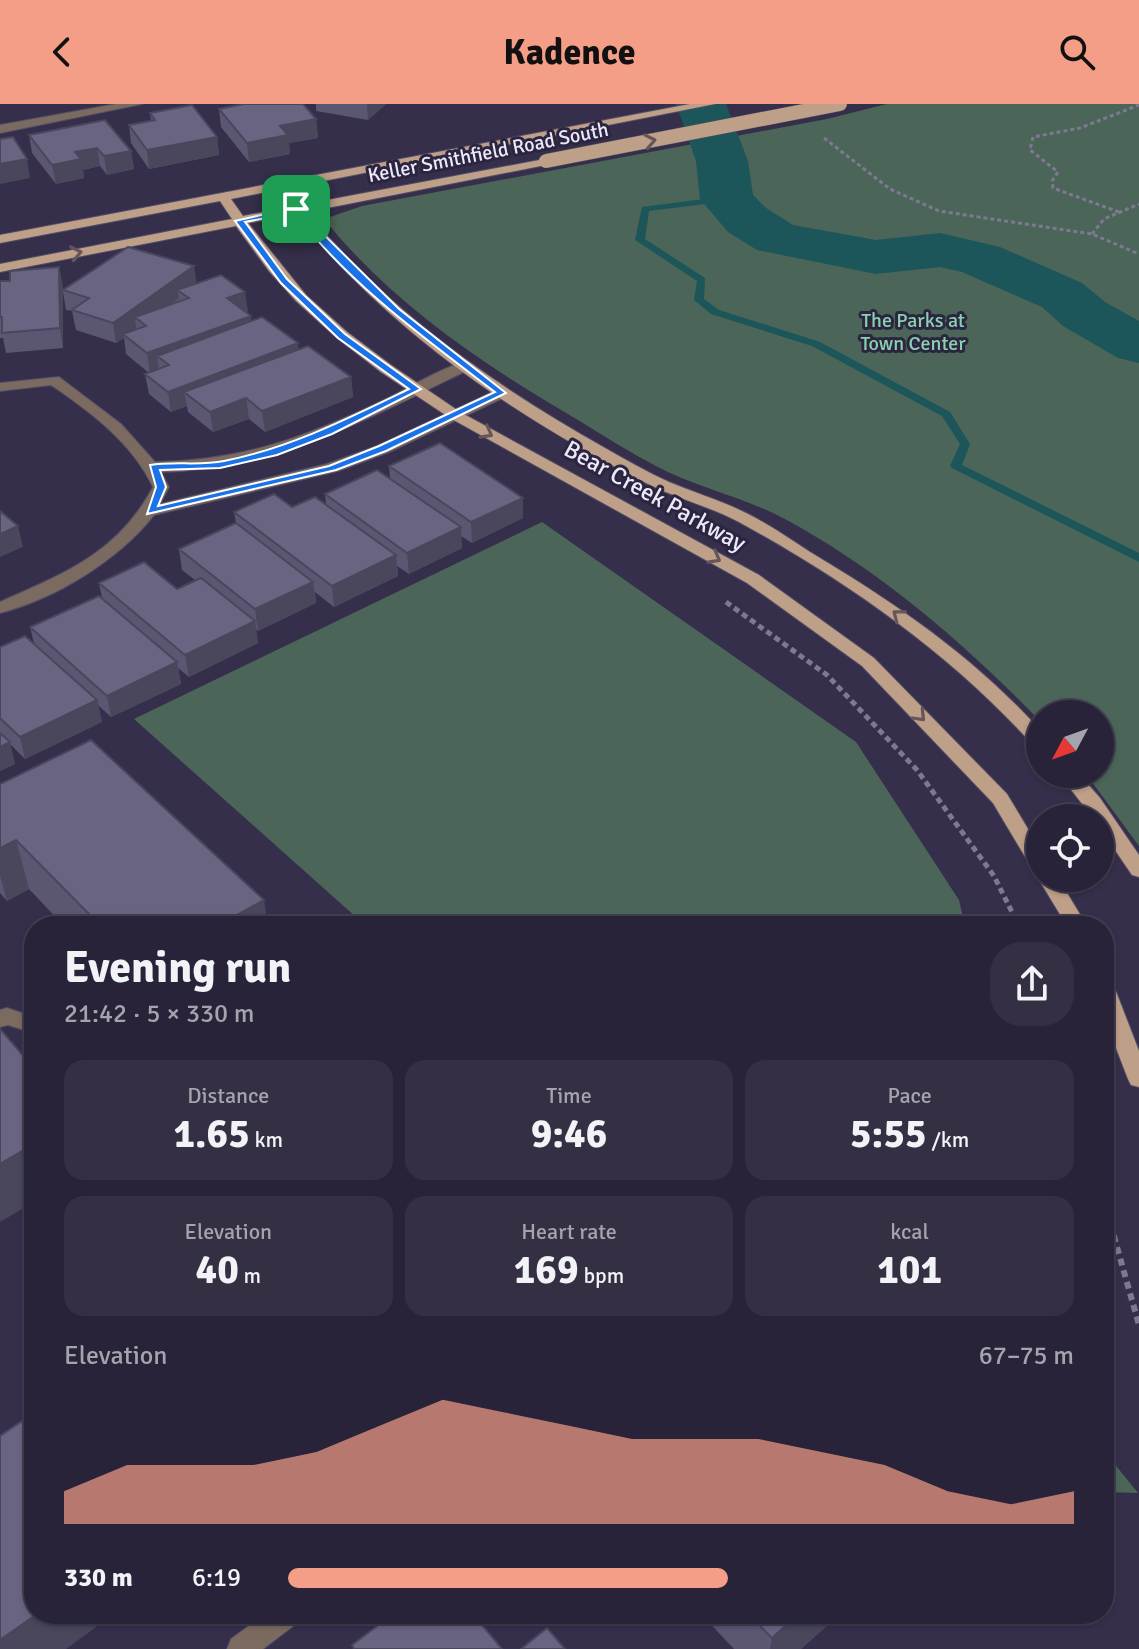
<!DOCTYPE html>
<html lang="en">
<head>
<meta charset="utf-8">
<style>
	:root { --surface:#282338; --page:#342f43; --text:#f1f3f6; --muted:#a5a4ae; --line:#444053; --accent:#f49e87 }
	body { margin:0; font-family:Signika,sans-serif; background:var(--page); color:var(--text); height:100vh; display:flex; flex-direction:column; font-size:30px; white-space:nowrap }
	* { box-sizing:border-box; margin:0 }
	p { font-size:26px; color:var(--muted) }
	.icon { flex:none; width:44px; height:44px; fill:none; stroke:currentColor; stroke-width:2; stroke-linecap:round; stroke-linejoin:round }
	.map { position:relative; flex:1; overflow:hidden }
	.drawer { position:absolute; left:24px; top:812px; width:1090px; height:708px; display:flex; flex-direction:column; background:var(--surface); border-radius:32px; box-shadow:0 2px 6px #0004,0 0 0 2px var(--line) }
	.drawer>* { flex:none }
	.needle { width:52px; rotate:229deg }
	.buttons { position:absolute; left:1026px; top:596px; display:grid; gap:16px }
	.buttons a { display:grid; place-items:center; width:88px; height:88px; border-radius:50%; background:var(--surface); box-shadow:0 2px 6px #0004,0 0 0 2px var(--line); font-size:40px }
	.pin { position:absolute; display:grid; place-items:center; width:68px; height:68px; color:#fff; margin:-34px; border-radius:16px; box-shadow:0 4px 12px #0006 }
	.round { display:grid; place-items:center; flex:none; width:84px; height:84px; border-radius:32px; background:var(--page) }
	.headline { display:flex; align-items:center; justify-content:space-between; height:136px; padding:0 40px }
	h1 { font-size:44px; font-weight:700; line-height:60px }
	.metrics { display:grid; grid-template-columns:repeat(3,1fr); gap:12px; height:136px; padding:8px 40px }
	.metrics div { display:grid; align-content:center; border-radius:20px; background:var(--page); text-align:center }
	.metrics b { font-size:40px; font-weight:700 }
	.metrics small { font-size:22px; font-weight:400 }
	.metrics p { font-size:22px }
	.chart { height:224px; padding:16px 40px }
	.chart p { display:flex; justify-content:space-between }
	.chart svg { width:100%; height:144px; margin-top:8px; fill:var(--accent); opacity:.7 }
	ul { padding:0 40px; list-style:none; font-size:26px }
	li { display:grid; grid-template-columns:128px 96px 1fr; align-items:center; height:60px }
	li i { height:20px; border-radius:10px; background:var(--accent) }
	header { display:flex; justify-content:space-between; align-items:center; height:104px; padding:0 40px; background:var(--accent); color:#111; font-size:36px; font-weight:700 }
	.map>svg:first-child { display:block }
</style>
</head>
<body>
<header><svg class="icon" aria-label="back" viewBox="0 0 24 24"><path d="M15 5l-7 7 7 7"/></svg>Kadence<svg class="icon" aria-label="search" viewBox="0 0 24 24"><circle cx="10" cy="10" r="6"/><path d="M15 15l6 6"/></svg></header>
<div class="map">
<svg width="1139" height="1545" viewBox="0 0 1139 1545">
	<rect width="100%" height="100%" fill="#362f4b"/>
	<!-- green -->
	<path fill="#4b6658" d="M887 0H1139V742L1086 670H1100V610H1040V617C964 539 881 467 785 415 744 393 697 384 656 362 631 349 607 334 583 319 487 263 394 202 324 115L362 102 827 15Z
		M542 418 856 638 959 796 965 822H366L134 615Z
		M1104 1347 1138 1389 1104 1388Z"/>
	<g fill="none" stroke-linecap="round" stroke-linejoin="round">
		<!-- stream -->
		<path fill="#1c555a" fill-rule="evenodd" d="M727 92 730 93V97L649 107 645 135 705 174 704 195 719 206 820 238 950 308 970 340 962 361 1139 449V458L952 364 950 362 960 340 942 312 812 242 711 210 694 196 697 177 635 136 642 103Z"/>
		<!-- river -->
		<path fill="#1c555a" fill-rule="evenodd" d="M676 0H726L748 57 753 91 766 104 793 121 876 136 940 129 1000 143 1082 179 1105 198 1139 217V259L1118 254 1063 222 1042 203 962 168 940 163 876 170 757 146 728 128 700 95 696 57Z"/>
		<defs>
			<path id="minor" d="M116 0H142L0 29V21Z
				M467 257 474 261 472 264C372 313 275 366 161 368L169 383 160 400 327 360 377 342 497 286H507V292L389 348 338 367 154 411C119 456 55 495 0 509V498C65 469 118 449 153 383 132 339 91 308 51 281L0 287V279L59 273 121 320 155 358C241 357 307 333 384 296 411 283 438 265 467 257Z
				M7 904 34 913V929L8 921 0 923V906Z
				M265 1510H301L297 1519 263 1545H227L231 1535Z"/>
			<path id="major" d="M690 0H715L288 84 301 101 550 54 552 57 546 61 307 108C387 207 495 282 605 344 626 356 647 368 669 378 695 389 723 397 748 410 770 421 790 435 810 448 894 498 974 553 1040 626V643L1033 641C951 550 847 477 739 418 709 402 675 394 644 378 514 312 387 225 295 110L248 119 306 191 347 228 391 261 460 308 759 471 874 554 1007 690 1040 745V768L1033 766 993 699 862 562 747 479 450 314 381 268 337 234 296 197 269 167 236 122 0 168V160L232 115 220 97 0 139V131ZM276 86 290 103 243 112 231 95Z
				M1059 670H1079L1100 694 1139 751V773L1132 771 1100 724V714H1093Z
				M1040 771V774H1058L1087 822H1067L1038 774Z
				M1104 877 1111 880 1115 885 1139 947V983L1131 981 1128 975 1104 913Z"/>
		</defs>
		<!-- minor casing -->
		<use href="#minor" stroke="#534d67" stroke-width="2"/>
		<!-- major casing -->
		<use href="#major" stroke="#534d67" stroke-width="2"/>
		<!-- path-far2 -->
		<path stroke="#7e7991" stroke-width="3" stroke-dasharray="4 3" stroke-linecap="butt" d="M824 34 890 85 939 107 1092 130 1139 150
			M1119 108 1053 84 1052 77 1058 68 1030 46 1033 33 1080 24 1139 1
			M1092 130 1104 115 1139 100"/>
		<!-- path-far1 -->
		<path stroke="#7e7991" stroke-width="5" stroke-dasharray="6 4" stroke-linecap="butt" d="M726 498 827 571 917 666 994 772 1019 822"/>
		<!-- path -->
		<path stroke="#7e7991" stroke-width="6" stroke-dasharray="7 5" stroke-linecap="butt" d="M1104 1097 1139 1221"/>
		<!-- minor -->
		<use href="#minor" fill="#7a6a5f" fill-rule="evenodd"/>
		<!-- major -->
		<use href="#major" fill="#be9f87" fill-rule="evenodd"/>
		<defs>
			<path id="major-bridge" d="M546 57 840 0"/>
		</defs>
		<!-- major-bridge casing -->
		<use href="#major-bridge" stroke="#534d67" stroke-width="15" stroke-linecap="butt"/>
		<!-- major-bridge -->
		<use href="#major-bridge" stroke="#be9f87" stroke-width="14"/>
	</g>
	<!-- wall -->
	<path fill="#5b5671" d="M316 0H386L368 16 316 7Z
		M219 5 316 15 318 34 289 39 290 50 249 58 221 23Z
		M150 9 217 33 219 51 149 65 131 39 129 21 151 17Z
		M29 31 131 47 134 65 107 71 100 62 83 66 84 74 56 80 32 49Z
		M59 163 63 186 197 179 248 207 246 208 252 217 299 245 351 273 353 293 265 328 249 315 213 328 188 308 187 302 171 308 149 290 145 270 149 269 126 250 124 234 116 239 76 226 72 207 66 206 63 188V244L6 249 3 234H0V177H10Z
		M389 362 523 394V414L472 439 461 432 462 444 409 470 397 462 398 472 334 503 315 488 316 499 258 527 256 525 258 539 189 573 178 564 181 580 111 613 98 601 102 618 25 655 10 640 15 660 0 667V543L34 539 30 523 102 494 99 479 177 485 195 476 182 466 179 445 236 419 234 408 326 400 325 390 390 375Z
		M0 680 268 822H64L29 785 7 797 0 789Z
		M701 1510H840L801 1545H734Z"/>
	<!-- shaded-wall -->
	<path fill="#4a465c" d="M367 0H386L368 16Z
		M316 15 318 34 289 39 290 50 249 58 247 39 280 22Z
		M217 33 219 51 149 65 147 46Z
		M97 44 100 62 83 66 84 74 56 80 52 61 75 48Z
		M131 47 134 65 107 71 104 52Z
		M27 55 30 74 0 80V60Z
		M194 162 197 181 177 186 179 194 143 220 135 213 136 224 126 232 123 230 124 234 116 239 113 219Z
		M59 163 63 182V244L60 224Z
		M245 188 248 207 230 214 227 194Z
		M251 212 253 232 157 252 159 266 150 269 147 249Z
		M298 239 300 259 184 288 187 302 171 308 168 288Z
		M351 273 353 293 265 328 262 307Z
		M246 294 249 315 213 328 210 308Z
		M523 394V414L472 439 471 418Z
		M18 422 23 443 0 453V430Z
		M461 423 462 444 409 470 407 449Z
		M396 451 398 472 334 503 332 482Z
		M313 478 316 499 258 527 255 505Z
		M255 517 258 539 189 573 185 551Z
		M177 558 181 580 111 613 107 592Z
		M97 596 102 618 25 655 20 633Z
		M10 638 15 660 0 667V643Z
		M16 736 29 785 7 797 0 771V744Z
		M264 796 268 822H217Z
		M34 1040V1098L0 1118V1060Z
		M37 1510H114L66 1545H0V1536Z
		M798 1510H840L801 1545H770L772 1534Z"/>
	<!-- building -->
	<path fill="#6a6483" stroke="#4a465c" stroke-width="2" d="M244 0H303L316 15 280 22 288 31 247 39 219 5Z
		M192 1 217 33 147 46 129 21 155 16 150 9Z
		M105 16 131 47 104 52 97 44 75 48 81 55 52 61 29 31Z
		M13 33 27 55 0 60V35Z
		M128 143 194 162 113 219 72 206 89 194 63 186Z
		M59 163 60 224 2 229V213H0V177H10V167Z
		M221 171 245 188 227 194 251 212 147 249 123 230 146 222 135 213 189 194 177 186Z
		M262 213 298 239 168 288 145 270 169 261 157 252Z
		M308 242 351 273 262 307 246 294 210 308 184 288Z
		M440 339 523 394 471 418 389 362Z
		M377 366 461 423 407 449 325 390Z
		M274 390 292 403 315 393 396 451 332 482 234 408Z
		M0 407 18 422 0 430Z
		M236 419 313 478 255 505 179 445Z
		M144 458 177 485 201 474 255 517 185 551 99 479Z
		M99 492 177 558 107 592 30 523Z
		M25 532 97 596 20 633 0 614V543Z
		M0 629 10 638 0 643Z
		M91 636 264 796 217 822H75L92 813 16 736 0 744V680Z
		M0 925 34 964V1040L0 1060Z
		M34 1309V1510H37L0 1536V1332Z
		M393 1510H473L502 1545H354L352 1541Z
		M748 1510H798L772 1534Z
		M547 1524 565 1545H521Z"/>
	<!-- one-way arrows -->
	<defs><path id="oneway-chevron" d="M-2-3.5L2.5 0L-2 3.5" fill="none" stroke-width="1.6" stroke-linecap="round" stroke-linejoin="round" transform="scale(2)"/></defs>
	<g stroke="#66565c">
		<use href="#oneway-chevron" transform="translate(650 37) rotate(-11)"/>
		<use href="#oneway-chevron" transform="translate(76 149) rotate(-11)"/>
		<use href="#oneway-chevron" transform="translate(487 329) rotate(29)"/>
		<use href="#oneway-chevron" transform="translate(715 454) rotate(29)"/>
		<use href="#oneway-chevron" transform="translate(898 511) rotate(-142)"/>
		<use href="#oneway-chevron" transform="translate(920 612) rotate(46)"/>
	</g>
	<!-- route -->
	<path fill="#1a73e8" stroke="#fff" stroke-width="2" fill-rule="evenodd" d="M296 103 399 205 506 289 386 347 336 366 147 410 156 383 150 361C174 357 200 362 224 357 290 344 349 314 409 285L338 234 281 179 235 117ZM294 108C349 180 424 234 495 288L379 342 329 362 158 402 166 383 160 366 220 364 277 351 332 330 421 285 345 230 287 175 245 118Z"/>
	<g text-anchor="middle" stroke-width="6" stroke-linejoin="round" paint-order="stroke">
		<!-- far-street labels -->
		<g font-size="20" fill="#ece9fb" stroke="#2c2540">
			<text transform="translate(488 48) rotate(-11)" y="7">Keller Smithfield Road South</text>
		</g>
		<!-- far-park labels -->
		<g font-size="20" fill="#8ad2af" stroke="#2c2540">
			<text x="913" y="223">The Parks at<tspan x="913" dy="23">Town Center</tspan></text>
		</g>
		<!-- street labels -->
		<g font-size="24" fill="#ece9fb" stroke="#2c2540">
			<text transform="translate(655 392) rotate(29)" y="8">Bear Creek Parkway</text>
		</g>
	</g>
</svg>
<div class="buttons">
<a><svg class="needle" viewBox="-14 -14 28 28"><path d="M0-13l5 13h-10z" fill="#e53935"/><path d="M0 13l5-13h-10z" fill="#a5a4ae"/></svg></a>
<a><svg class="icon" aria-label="locate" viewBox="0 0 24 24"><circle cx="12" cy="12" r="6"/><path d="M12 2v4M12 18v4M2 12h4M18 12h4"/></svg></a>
</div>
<div class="pin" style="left:296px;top:105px;background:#1e9e55"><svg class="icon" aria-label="arrive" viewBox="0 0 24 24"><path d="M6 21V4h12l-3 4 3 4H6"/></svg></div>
<section class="drawer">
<div class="headline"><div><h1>Evening run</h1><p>21:42 · 5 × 330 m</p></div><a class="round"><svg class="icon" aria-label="share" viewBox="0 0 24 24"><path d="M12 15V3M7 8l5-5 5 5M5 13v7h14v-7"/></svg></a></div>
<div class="metrics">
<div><p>Distance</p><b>1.65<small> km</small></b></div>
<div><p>Time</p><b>9:46</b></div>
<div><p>Pace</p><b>5:55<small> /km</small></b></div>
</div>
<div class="metrics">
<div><p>Elevation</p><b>40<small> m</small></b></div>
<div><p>Heart rate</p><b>169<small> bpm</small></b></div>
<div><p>kcal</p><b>101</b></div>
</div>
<div class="chart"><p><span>Elevation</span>67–75 m</p>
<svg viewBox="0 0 160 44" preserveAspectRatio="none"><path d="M0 44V34L10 26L20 26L30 26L40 22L50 14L60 6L70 10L80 14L90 18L100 18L110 18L120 22L130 26L140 34L150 38L160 34V44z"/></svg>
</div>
<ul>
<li><b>330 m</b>6:19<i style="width:56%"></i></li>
</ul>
</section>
</div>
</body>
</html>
